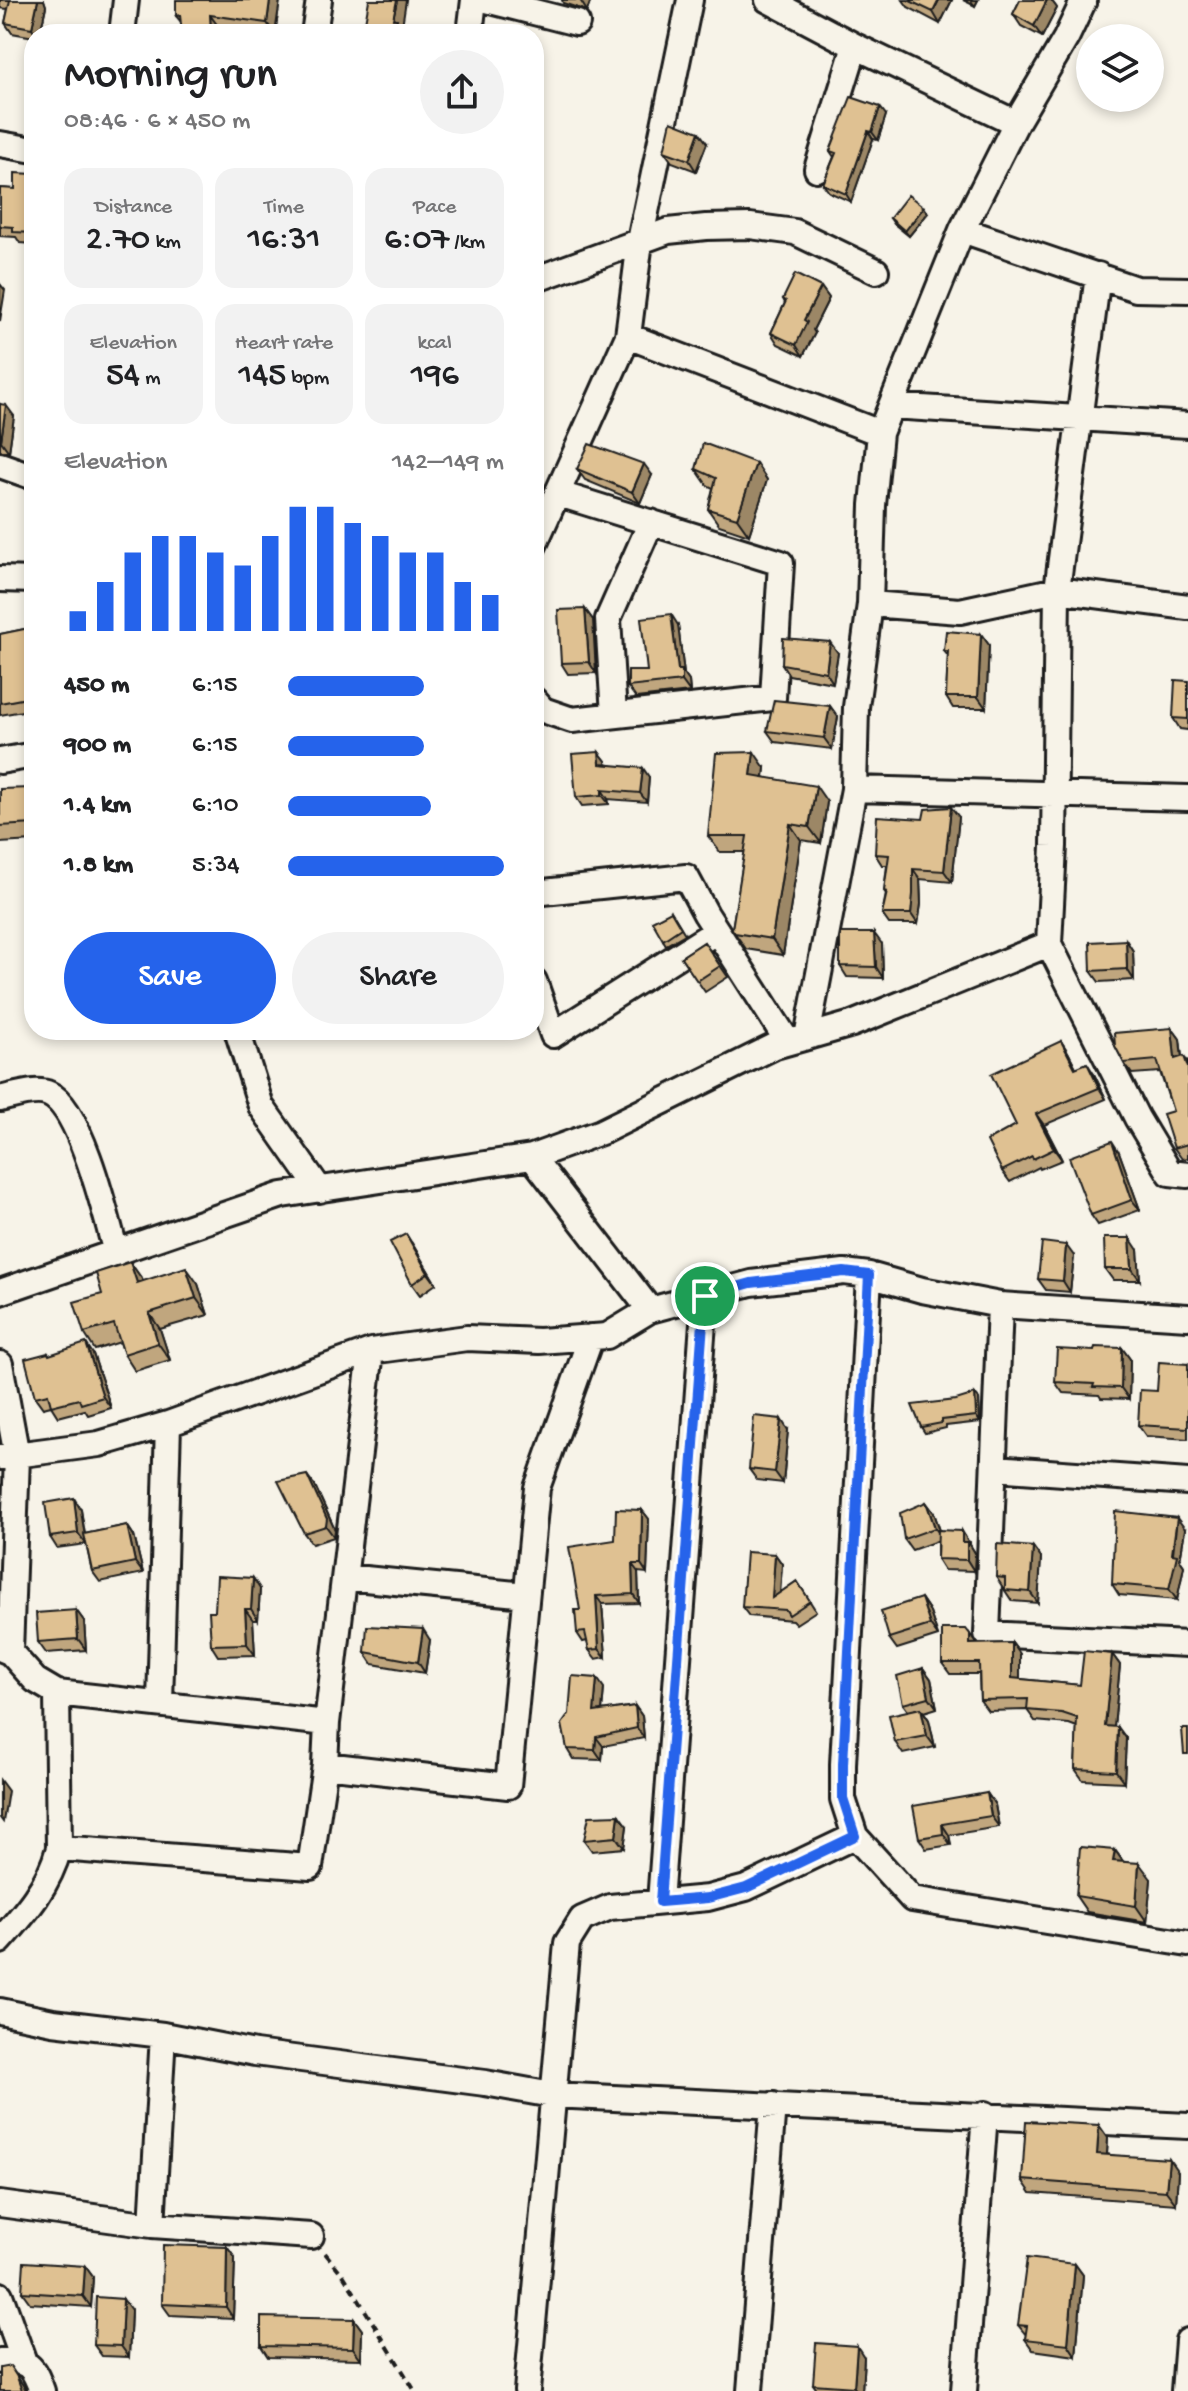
<!DOCTYPE html>
<html lang="en">
<head>
<meta charset="utf-8">
<style>
	:root { --surface:#fff; --page:#f2f2f2; --text:#202124; --muted:#757577; --accent:#2563eb }
	body { margin:0; font-family:"Gochi Hand",sans-serif; background:var(--page); color:var(--text); height:100vh; display:flex; flex-direction:column; font-size:30px; white-space:nowrap }
	* { box-sizing:border-box; margin:0 }
	p { font-size:26px; color:var(--muted) }
	.icon { flex:none; width:44px; height:44px; fill:none; stroke:currentColor; stroke-width:2; stroke-linecap:round; stroke-linejoin:round }
	.map { position:relative; flex:1; overflow:hidden }
	.details { position:absolute; left:24px; top:24px; width:520px; height:1016px; display:flex; flex-direction:column; background:var(--surface); border-radius:32px; box-shadow:0 4px 12px #0003 }
	.details>* { flex:none }
	.controls { position:absolute; left:1076px; top:24px; display:grid; gap:16px }
	.controls a { display:grid; place-items:center; width:88px; height:88px; border-radius:50%; background:var(--surface); box-shadow:0 4px 12px #0003; font-size:40px }
	.pin { position:absolute; display:grid; place-items:center; width:68px; height:68px; color:#fff; margin:-34px; border:4px solid #fff; border-radius:50%; box-shadow:0 2px 8px #0007 }
	.round { display:grid; place-items:center; flex:none; width:84px; height:84px; border-radius:42px; background:var(--page) }
	.summary { display:flex; align-items:center; justify-content:space-between; height:136px; padding:0 40px }
	h1 { font-size:44px; font-weight:600; line-height:60px }
	.stats { display:grid; grid-template-columns:repeat(3,1fr); gap:12px; height:136px; padding:8px 40px }
	.stats div { display:grid; align-content:center; border-radius:20px; background:var(--page); text-align:center }
	.stats b { font-size:34px; font-weight:600 }
	.stats small { font-size:22px; font-weight:400 }
	.stats p { font-size:22px }
	.chart { height:224px; padding:16px 40px }
	.chart p { display:flex; justify-content:space-between }
	.chart svg { width:100%; height:144px; margin-top:8px; stroke:var(--accent); stroke-width:6 }
	.action { display:flex; gap:16px; margin-top:auto; padding:16px 40px }
	.action a { flex:1; height:92px; border-radius:48px; background:var(--accent); color:#fff; font-size:32px; font-weight:600; line-height:92px; text-align:center }
	.action a+a { background:var(--page); color:var(--text) }
	ul { padding:0 40px; list-style:none; font-size:26px }
	li { display:grid; grid-template-columns:128px 96px 1fr; align-items:center; height:60px }
	li i { height:20px; border-radius:10px; background:var(--accent) }
	.map>svg:first-child { display:block }
</style>
</head>
<body>
<div class="map">
<svg width="1188" height="2391" viewBox="0 0 1188 2391">
	<rect width="100%" height="100%" fill="#f7f3e8"/>
	<filter id="ink" filterUnits="userSpaceOnUse"><feTurbulence type="fractalNoise" baseFrequency=".0125" numOctaves="2"/><feDisplacementMap in="SourceGraphic" scale="16" xChannelSelector="R" yChannelSelector="G"/><feConvolveMatrix kernelMatrix="1 2 1 2 8 2 1 2 1" color-interpolation-filters="sRGB"/></filter>
	<g filter="url(#ink)">
		<g fill="none" stroke-linecap="round" stroke-linejoin="round">
			<defs>
				<path id="minor" d="M487 0 577 23
					M768 0 855 46 1016 123
					M122 34 126 0
					M314 34 319 0
					M470 34 474 0
					M0 144 34 150
					M817 169 855 46
					M962 230 1136 289 1188 290
					M1098 275 1057 590 1054 846 1049 944 1137 1118 1170 1173 1188 1175
					M534 280 668 231 706 227 750 226 795 232 876 271
					M628 336 880 433
					M891 406 1188 425
					M0 465 34 477
					M534 545 628 336 640 241 690 0
					M0 579 34 580
					M870 604 960 611 1057 590 1188 607
					M534 700 543 710 572 720 773 698 781 563 559 494
					M614 715 608 619 651 522
					M0 761 34 755
					M854 789 1188 798
					M534 893 686 877 706 914 788 1042
					M534 981 553 1035 717 931
					M237 1030 261 1106 320 1190
					M807 1037 852 1024 1049 944
					M0 1099C14 1096 36 1088 49 1094 81 1108 107 1219 116 1253
					M532 1157 650 1310
					M869 1275 843 1764V1799L855 1836 912 1899 1188 1944
					M0 1292 282 1195 532 1157 601 1132 775 1046 807 1037 854 789 856 707 870 604 873 505 880 433 962 230 1016 123 1066 38 1084 0
					M1000 1305 987 1634 1188 1644
					M0 1364 17 1456 10 1652
					M0 1457 99 1444 168 1424 371 1351 467 1338 539 1341 607 1336 650 1310 751 1283 844 1272 869 1275 922 1290 1000 1305 1188 1317
					M994 1468 1188 1482
					M345 1577 526 1595
					M0 1648 10 1652 35 1680 57 1693 327 1723
					M160 1703 168 1424
					M325 1765 508 1786 537 1488 591 1337
					M59 1848 310 1867 325 1765 327 1723 371 1351
					M660 1902 705 1296
					M0 1941C26 1912 49 1886 59 1848L57 1693
					M0 2011 53 2022 163 2035 255 2053 485 2083 552 2095 1188 2126
					M0 2204 152 2225 311 2236
					M152 2225 163 2035
					M0 2295 24 2362
					M0 2361C29 2359 33 2366 42 2391
					M527 2391 567 1943 582 1919 610 1907 708 1898 746 1888 855 1836
					M750 2391 773 2105
					M964 2391 985 2114
					M1184 2391 1188 2341"/>
			</defs>
			<!-- minor casing -->
			<use href="#minor" stroke="#1c1c1c" stroke-width="30"/>
			<!-- path -->
			<path stroke="#1c1c1c" stroke-width="4" stroke-dasharray="8 6" stroke-linecap="butt" d="M325 2253 344 2276 415 2391"/>
			<!-- minor -->
			<use href="#minor" stroke="#f7f3e8" stroke-width="24"/>
		</g>
		<!-- wall -->
		<path fill="#c0a67e" stroke="#1c1c1c" stroke-width="2" d="M0 0H44L46 6 40 34H34V37L12 33 5 23 8 9 0 8Z
			M280 0 275 34 181 22 176 16Z
			M562 0H591L587 11 563 3Z
			M903 0H952L940 24 908 7Z
			M963 0H978L975 6Z
			M1020 0H1051L1057 8 1042 37 1021 26 1013 14Z
			M886 115 878 140 873 139 851 202 829 192 823 184 834 157 830 151Z
			M707 143 696 171 672 162 664 151Z
			M34 174V244L20 243 16 237 0 236V188L15 189Z
			M924 207 928 213 909 236 894 224 890 218Z
			M821 287 829 298 813 330 815 333 803 356 778 344 771 333 785 303 783 299Z
			M0 404 14 416 9 452 0 451Z
			M756 463 767 480 749 535 719 525 708 509 713 488 707 485 696 469Z
			M577 469 652 475 640 503 585 480Z
			M585 609 593 620 596 673 568 674 561 663Z
			M678 625 684 674 689 681 690 692 636 698 628 687 647 671Z
			M34 627V709L0 715V634Z
			M981 634 989 645 986 708H953L946 697 948 656 944 651Z
			M838 653 833 683 789 675 782 664Z
			M1188 681V730L1180 729 1173 718Z
			M830 706 838 717 832 749 775 742 767 731Z
			M599 752 606 761V764L649 777 647 802 608 799 609 804 582 806 576 797Z
			M765 768 764 777 827 802 821 843 801 840 783 955 746 949 732 929 745 852H720L708 836Z
			M0 789 34 790V841L0 843Z
			M959 817 952 882 920 879 921 904 918 924H889L882 914 886 894 884 891 887 865H882L875 854 923 819Z
			M671 911 685 934 666 945 663 940Z
			M1126 940 1133 951 1134 980 1099 982 1091 971Z
			M704 942 728 977 705 992 681 957Z
			M882 944 883 978 847 977 840 966Z
			M1172 1028 1180 1039 1182 1056 1188 1061V1158L1182 1159 1174 1148 1173 1111 1160 1072 1132 1074 1124 1063Z
			M1061 1041 1068 1052 1076 1068 1094 1074 1106 1099 1044 1125 1062 1160 1040 1169 1039 1167 1010 1182 1002 1171 1016 1125Z
			M1119 1152 1140 1210 1098 1225 1091 1215Z
			M413 1245 436 1284 420 1295 412 1284Z
			M1138 1250 1140 1280H1113L1105 1269Z
			M1074 1256 1070 1292 1046 1290 1038 1279Z
			M130 1262 143 1281 198 1284 208 1315 160 1329 170 1360 135 1371 124 1354 120 1342 95 1350 84 1333 102 1294Z
			M1122 1348 1130 1359 1129 1399 1101 1398 1099 1395 1063 1393 1055 1382 1094 1351Z
			M48 1353 50 1355 93 1354 111 1408 88 1415 85 1410 58 1417 51 1406 43 1408 35 1397Z
			M1188 1364V1439L1146 1436 1138 1425 1157 1391Z
			M979 1399 980 1422 946 1426V1428L925 1433 921 1427Z
			M788 1430 783 1483 757 1480 749 1469Z
			M315 1486 335 1530 334 1537 312 1544 304 1533Z
			M926 1502 934 1513 940 1531 970 1542V1545L975 1553 974 1571 944 1570 937 1559V1541L912 1550 904 1539Z
			M81 1510 85 1534 127 1525 134 1536 143 1573 100 1582 92 1571 86 1544 57 1548 50 1537Z
			M642 1510 649 1519 647 1573 638 1572 639 1603 602 1604 606 1657 596 1659 589 1650 587 1641 583 1642 577 1633 580 1610 615 1540Z
			M1185 1529 1180 1560 1184 1566 1177 1600 1119 1595 1112 1584Z
			M1033 1547 1041 1558 1038 1603 1012 1601 996 1577Z
			M775 1554 782 1564 780 1593 797 1581 816 1611 796 1624 792 1620 749 1616 742 1607Z
			M253 1578 260 1589 258 1620H253L255 1655 218 1656 211 1645 215 1611Z
			M921 1598 929 1610 938 1636 897 1649 889 1638Z
			M76 1610 84 1621 86 1650 46 1653 38 1642Z
			M430 1640 425 1673 373 1664 365 1652Z
			M1012 1643 1020 1654V1679L1080 1685 1112 1654 1120 1665 1114 1726 1126 1738 1124 1782 1083 1780 1075 1769 1077 1727 1069 1724 1035 1721 1027 1710 988 1711 980 1700 979 1674H950L942 1663 977 1644Z
			M923 1668 931 1679 937 1708 924 1712 929 1720 935 1747 903 1754 895 1742 908 1711 903 1704Z
			M604 1688 602 1711 635 1706 642 1716 644 1738 603 1746 602 1760 573 1759 567 1749Z
			M987 1793 995 1805 999 1827 949 1835 951 1845 926 1849 919 1838Z
			M627 1826 624 1848 592 1851 584 1840Z
			M1115 1850 1123 1861 1151 1879 1147 1922 1087 1912 1076 1896Z
			M1108 2138 1107 2154 1178 2172 1176 2204 1031 2193 1022 2180Z
			M227 2247 235 2258 233 2318 170 2315 162 2304Z
			M1075 2264 1083 2275 1076 2356 1033 2350 1025 2339 1026 2335 1018 2325Z
			M85 2266 93 2277 91 2307 30 2303 22 2292Z
			M131 2310 129 2357 102 2356 94 2345Z
			M354 2319 362 2330 361 2359 268 2357 261 2346Z
			M864 2357 862 2391H818L813 2384Z"/>
		<!-- shaded-wall -->
		<path fill="#9c8766" stroke="#1c1c1c" stroke-width="2" d="M38 0H44L46 6 40 34H36L32 28Z
			M270 0H280L275 34 267 23Z
			M397 0H406L402 26 405 30 404 34H394L393 19Z
			M580 0H591L587 11Z
			M939 0H952L940 24 933 12Z
			M970 0H978L975 6Z
			M1047 0H1051L1057 8 1042 37 1034 26Z
			M210 15 218 26V34H211Z
			M880 107 886 115 878 140 872 132Z
			M868 131 873 139 851 202 846 194Z
			M699 132 707 143 696 171 689 160Z
			M924 207 928 213 909 236 905 231Z
			M0 284 5 290 0 321Z
			M821 287 829 298 813 330 815 333 803 356 796 345 804 320Z
			M6 405 14 416 9 452 1 441Z
			M756 463 767 480 749 535 737 518Z
			M644 464 652 475 640 503 632 492Z
			M585 609 593 620 596 673 589 662Z
			M671 614 678 625 684 674 689 681 690 692 682 681 678 670Z
			M981 634 989 645 986 708 978 697Z
			M830 642 838 653 833 683 826 672Z
			M830 706 838 717 832 749 824 738Z
			M599 752 606 761 607 773 600 764Z
			M754 752 765 768 762 791 751 775Z
			M643 768 649 777 647 802 640 793Z
			M816 786 827 802 821 843 809 827Z
			M602 790 608 799 609 804 602 795Z
			M951 807 959 817 952 882 944 871Z
			M790 824 801 840 783 955 772 939Z
			M913 869 920 879 921 904 918 924 911 914Z
			M874 933 882 944 883 978 876 967Z
			M1126 940 1133 951 1134 980 1127 969Z
			M1172 1028 1180 1039 1183 1070 1175 1059Z
			M1061 1041 1068 1052 1082 1079 1075 1068Z
			M1087 1063 1094 1074 1106 1099 1099 1088Z
			M1036 1114 1044 1125 1062 1160 1054 1149Z
			M1112 1141 1119 1152 1140 1210 1132 1200Z
			M406 1234 413 1245 436 1284 428 1273Z
			M1130 1238 1138 1250 1140 1280 1132 1269Z
			M1066 1245 1074 1256 1070 1292 1063 1281Z
			M130 1262 142 1279 148 1299 137 1283Z
			M186 1267 198 1284 208 1315 196 1298Z
			M149 1313 160 1329 170 1360 158 1343Z
			M86 1343 93 1354 111 1408 103 1397Z
			M1122 1348 1130 1359 1129 1399 1121 1388Z
			M975 1394 979 1399 980 1422 976 1416Z
			M781 1419 788 1430 783 1483 775 1472Z
			M307 1475 315 1486 335 1530 334 1537 326 1526Z
			M74 1498 81 1510 86 1544 78 1533Z
			M926 1502 934 1513 943 1539 935 1528Z
			M642 1510 649 1519 647 1573 641 1564Z
			M1177 1518 1185 1529 1180 1560 1184 1566 1177 1600 1169 1589Z
			M127 1525 134 1536 143 1573 135 1562Z
			M962 1531 975 1553 974 1571 967 1560 962 1542Z
			M1033 1547 1041 1558 1038 1603 1030 1592Z
			M775 1554 782 1564 779 1607 772 1598Z
			M632 1564 638 1572 639 1603 633 1594Z
			M253 1578 260 1589 258 1620 251 1609Z
			M596 1596 602 1604 606 1657 599 1649Z
			M921 1598 929 1610 938 1636 930 1625Z
			M245 1609 253 1620 255 1655 247 1644Z
			M76 1610 84 1621 86 1650 78 1639Z
			M423 1629 430 1640 425 1673 418 1662Z
			M970 1634 978 1645 970 1644Z
			M1012 1643 1020 1654V1689L1012 1678Z
			M1112 1654 1120 1665 1113 1737 1105 1726Z
			M923 1668 931 1679 937 1708 929 1697Z
			M597 1678 604 1688 601 1722 594 1712Z
			M635 1706 642 1716 644 1738 637 1728Z
			M921 1708 929 1720 935 1747 927 1736Z
			M1118 1727 1126 1738 1124 1782 1116 1771Z
			M596 1737 603 1746 602 1760 595 1750Z
			M0 1780 8 1791 3 1822 0 1818Z
			M987 1793 995 1805 999 1827 991 1816Z
			M619 1815 627 1826 624 1848 616 1837Z
			M942 1824 949 1835 951 1845 943 1834Z
			M1115 1850 1126 1866 1113 1861Z
			M1139 1863 1151 1879 1147 1922 1136 1906Z
			M1099 2125 1108 2138 1106 2167 1097 2154Z
			M1169 2159 1178 2172 1176 2204 1166 2191Z
			M227 2247 235 2258 233 2318 226 2307Z
			M1075 2264 1083 2275 1076 2356 1068 2344Z
			M85 2266 93 2277 91 2307 83 2296Z
			M123 2299 131 2310 129 2357 121 2346Z
			M354 2319 362 2330 361 2359 353 2348Z
			M857 2346 864 2357 862 2391H857L854 2387Z
			M10 2366 25 2388 26 2391H22Z"/>
		<!-- building -->
		<path fill="#dfc192" stroke="#1c1c1c" stroke-width="2" d="M8 0H38L32 28 5 23 10 0Z
			M176 0H270L267 23 210 15 211 34H182L180 15 176 16Z
			M369 0H397L393 19H397L394 34H363Z
			M908 0H939L933 12Z
			M1020 0H1047L1034 26 1013 14Z
			M44 30 64 34H43Z
			M851 97 880 107 872 132 868 131 846 194 823 184 836 153 830 151Z
			M671 121 699 132 689 160 664 151Z
			M15 173 34 174V233L13 232V227L0 226V188L15 189Z
			M908 195 924 207 905 231 890 218Z
			M795 274 821 287 804 320 807 322 796 345 771 333 786 301 783 299Z
			M0 404 6 405 1 441H0Z
			M703 443 756 463 737 518 708 509 716 478 696 469Z
			M589 444 644 464 632 492 577 469Z
			M585 609 589 662 561 663 558 610Z
			M671 614 678 670H682V681L628 687V671H647L641 618Z
			M34 627V704L32 697 0 703V634Z
			M946 631 981 634 978 697H946L948 651H944Z
			M783 638 830 642 826 672 782 664Z
			M1175 680 1188 681V719L1173 718Z
			M774 700 830 706 824 738 767 731Z
			M599 752 600 764 643 768 640 793 602 790V795L576 797 572 754Z
			M754 752 751 775 816 786 809 827 790 824 772 939 735 933 732 929 747 836H708L716 753Z
			M32 788 34 824 0 826V789Z
			M951 807 944 871 913 869V894L911 914H882L887 892 884 891 889 855 875 854 877 816 923 819 925 809Z
			M671 911 681 928 663 940 652 921Z
			M840 933H874L876 967 840 966Z
			M1126 940 1127 969 1091 971 1090 942Z
			M704 942 720 966 697 981 681 957Z
			M1172 1028 1175 1059 1184 1056 1188 1068V1144L1174 1148 1163 1114 1173 1111 1157 1060 1124 1063 1115 1046 1114 1033Z
			M1061 1041 1075 1068 1087 1063 1099 1088 1036 1114 1054 1149 1033 1159 1032 1156 1002 1171 987 1141 1016 1125 991 1074Z
			M1112 1141 1132 1200 1091 1215 1069 1157Z
			M406 1234 428 1273 412 1284 390 1242Z
			M1104 1238H1130L1132 1269H1105Z
			M1042 1242 1066 1245 1063 1281 1038 1279Z
			M130 1262 137 1283 186 1267 196 1298 149 1313 158 1343 124 1354 114 1324 84 1333 74 1302 102 1294 96 1273Z
			M86 1343 103 1397 81 1404 79 1399 51 1406 48 1394 35 1397 25 1359 48 1353 49 1355Z
			M1095 1347 1122 1348 1121 1388 1093 1387 1094 1384 1055 1382 1057 1349 1094 1351Z
			M1159 1362 1188 1364V1428L1138 1425 1140 1390 1157 1391Z
			M975 1394 976 1416 942 1420V1423L921 1427 912 1405 956 1400Z
			M754 1416 781 1419 775 1472 749 1469Z
			M307 1475 327 1519 326 1526 304 1533 278 1481Z
			M74 1498 78 1533 50 1537 45 1503Z
			M926 1502 935 1528 904 1539 900 1513Z
			M616 1509 642 1510 641 1564H632L633 1594 596 1596 599 1649 589 1650 585 1632 577 1633 575 1610H580L569 1547 615 1540Z
			M1115 1511 1177 1518 1172 1554 1177 1555 1169 1589 1112 1584Z
			M127 1525 135 1562 92 1571 84 1534Z
			M938 1530 962 1531V1542H967V1560L937 1559Z
			M997 1544 1033 1547 1030 1592 1005 1590V1578L996 1577Z
			M746 1552 775 1554 772 1598 797 1581 810 1601 789 1615 786 1610 742 1607Z
			M217 1576 253 1578 251 1609H245L247 1644 211 1645 209 1611H215Z
			M921 1598 930 1625 889 1638 881 1611Z
			M76 1610 78 1639 38 1642 36 1613Z
			M367 1626 423 1629 418 1662 365 1652Z
			M942 1629H966L970 1634V1644L1012 1643V1678L1080 1685 1084 1651 1112 1654 1105 1726 1118 1727 1116 1771 1075 1769 1077 1718 1062 1713 1027 1710 1028 1699 980 1700 979 1663H942Z
			M923 1668 929 1697 903 1704 897 1676Z
			M572 1676 597 1678 594 1712 635 1706 637 1728 596 1737 595 1750 567 1749 562 1724 569 1714Z
			M921 1708 927 1736 895 1742 889 1715Z
			M1182 1729H1188V1754H1184Z
			M987 1793 991 1816 942 1824 943 1834 919 1838 913 1806Z
			M619 1815 616 1837 584 1840 589 1816Z
			M1080 1847 1115 1850 1113 1861 1139 1863 1136 1906 1076 1896Z
			M1026 2121 1099 2125 1097 2154 1169 2159 1166 2191 1022 2180Z
			M163 2245 227 2247 226 2307 162 2304Z
			M1027 2258 1075 2264 1068 2344 1025 2339 1027 2326 1018 2325Z
			M24 2262 85 2266 83 2296 22 2292Z
			M96 2297 123 2299 121 2346 94 2345Z
			M261 2317 354 2319 353 2348 261 2346Z
			M816 2343 857 2346 854 2387 813 2384Z
			M10 2366 17 2377 22 2391H0V2368Z"/>
	</g>
	<g fill="none" stroke-linecap="round" stroke-linejoin="round" filter="url(#ink)">
		<defs>
			<path id="route" d="M844 1272 869 1275 843 1764V1799L855 1836 746 1888 708 1898 660 1902 705 1296 751 1283Z"/>
		</defs>
		<!-- route casing -->
		<use href="#route" stroke="#fff" stroke-width="16"/>
		<!-- route -->
		<use href="#route" stroke="#2563eb" stroke-width="10"/>
	</g>
</svg>
<div class="controls">
<a><svg class="icon" aria-label="layers" viewBox="0 0 24 24"><path d="M12 4l9 5-9 5-9-5zM3 14l9 5 9-5"/></svg></a>
</div>
<div class="pin" style="left:705px;top:1296px;background:#1e9e55"><svg class="icon" aria-label="arrive" viewBox="0 0 24 24"><path d="M6 21V4h12l-3 4 3 4H6"/></svg></div>
<section class="details">
<div class="summary"><div><h1>Morning run</h1><p>08:46 · 6 × 450 m</p></div><a class="round"><svg class="icon" aria-label="share" viewBox="0 0 24 24"><path d="M12 15V3M7 8l5-5 5 5M5 13v7h14v-7"/></svg></a></div>
<div class="stats">
<div><p>Distance</p><b>2.70<small> km</small></b></div>
<div><p>Time</p><b>16:31</b></div>
<div><p>Pace</p><b>6:07<small> /km</small></b></div>
</div>
<div class="stats">
<div><p>Elevation</p><b>54<small> m</small></b></div>
<div><p>Heart rate</p><b>145<small> bpm</small></b></div>
<div><p>kcal</p><b>196</b></div>
</div>
<div class="chart"><p><span>Elevation</span>142–149 m</p>
<svg viewBox="0 0 160 44" preserveAspectRatio="none"><path d="M5 44V38M15 44V29M25 44V20M35 44V15M45 44V15M55 44V20M65 44V24M75 44V15M85 44V6M95 44V6M105 44V11M115 44V15M125 44V20M135 44V20M145 44V29M155 44V33"/></svg>
</div>
<ul>
<li><b>450 m</b>6:15<i style="width:63%"></i></li>
<li><b>900 m</b>6:15<i style="width:63%"></i></li>
<li><b>1.4 km</b>6:10<i style="width:66%"></i></li>
<li><b>1.8 km</b>5:34<i style="width:100%"></i></li>
</ul>
<div class="action"><a>Save</a><a>Share</a></div>
</section>
</div>
</body>
</html>
